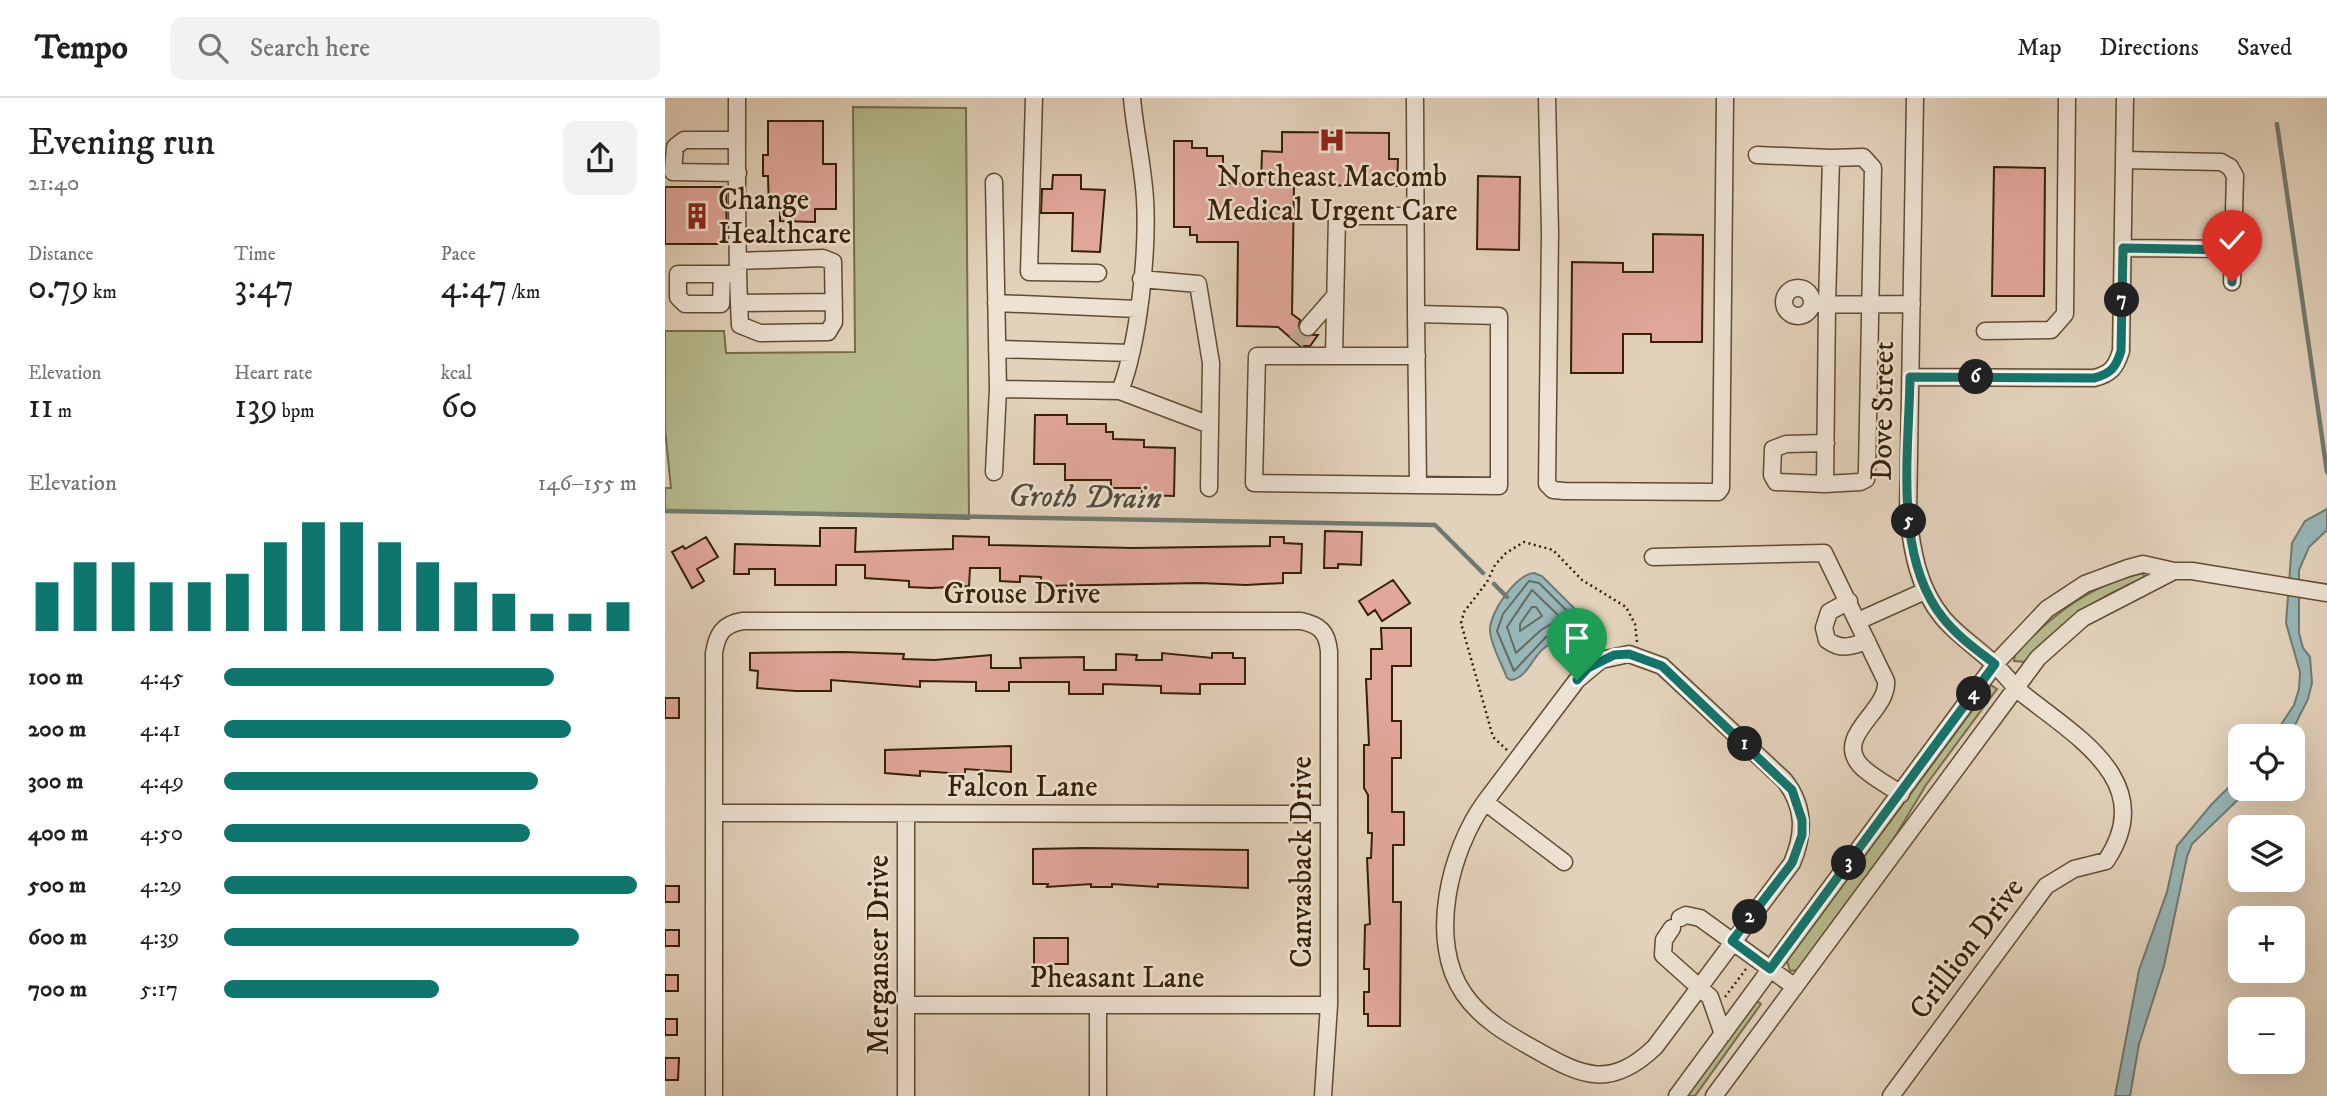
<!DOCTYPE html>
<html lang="en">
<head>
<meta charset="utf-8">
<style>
	:root { --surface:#fff; --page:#f2f2f2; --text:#202124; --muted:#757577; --line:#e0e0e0; --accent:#0f766e }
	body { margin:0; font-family:"IM FELL DW Pica",serif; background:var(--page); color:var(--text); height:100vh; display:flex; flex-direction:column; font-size:26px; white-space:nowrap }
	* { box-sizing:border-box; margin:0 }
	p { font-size:23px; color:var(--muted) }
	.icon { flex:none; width:38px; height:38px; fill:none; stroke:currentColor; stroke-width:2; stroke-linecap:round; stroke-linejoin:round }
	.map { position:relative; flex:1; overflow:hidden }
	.details { display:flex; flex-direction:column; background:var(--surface); width:665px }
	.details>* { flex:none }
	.buttons { position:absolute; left:1563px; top:626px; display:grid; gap:14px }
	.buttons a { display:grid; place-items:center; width:77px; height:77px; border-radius:14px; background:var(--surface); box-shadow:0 7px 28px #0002; font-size:35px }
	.pin { position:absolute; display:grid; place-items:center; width:60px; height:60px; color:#fff; margin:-72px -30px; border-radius:50% 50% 50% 0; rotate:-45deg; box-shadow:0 0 7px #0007 }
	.pin .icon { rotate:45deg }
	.km { position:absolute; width:35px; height:35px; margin:-18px; border-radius:50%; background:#222; color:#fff; font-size:19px; line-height:35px; text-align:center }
	.round { display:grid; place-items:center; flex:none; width:74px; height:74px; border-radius:14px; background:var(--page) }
	.headline { display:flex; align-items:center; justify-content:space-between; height:119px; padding:0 28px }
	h1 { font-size:38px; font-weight:600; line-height:52px }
	.stats { display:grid; grid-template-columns:repeat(3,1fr); gap:10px; height:119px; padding:7px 28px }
	.stats div { display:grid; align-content:center }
	.stats b { font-size:35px; font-weight:600 }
	.stats small { font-size:19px; font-weight:400 }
	.stats p { font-size:19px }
	.chart { height:196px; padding:14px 28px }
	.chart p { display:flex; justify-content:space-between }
	.chart svg { width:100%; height:126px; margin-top:7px; stroke:var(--accent); stroke-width:6 }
	ul { padding:0 28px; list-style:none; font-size:23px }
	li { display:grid; grid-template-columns:112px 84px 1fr; align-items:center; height:52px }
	li i { height:18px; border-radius:9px; background:var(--accent) }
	header { display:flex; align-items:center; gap:42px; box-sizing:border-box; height:98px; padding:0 35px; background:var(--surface); border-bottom:2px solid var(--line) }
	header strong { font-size:33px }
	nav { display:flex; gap:38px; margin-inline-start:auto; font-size:24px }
	.search { width:490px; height:63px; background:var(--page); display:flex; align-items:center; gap:18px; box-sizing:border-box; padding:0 24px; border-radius:14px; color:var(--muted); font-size:26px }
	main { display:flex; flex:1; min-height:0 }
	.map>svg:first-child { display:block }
</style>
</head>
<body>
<header>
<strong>Tempo</strong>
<div class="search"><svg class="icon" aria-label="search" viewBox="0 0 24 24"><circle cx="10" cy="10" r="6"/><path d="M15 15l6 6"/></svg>Search here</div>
<nav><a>Map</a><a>Directions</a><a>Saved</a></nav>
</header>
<main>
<section class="details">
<div class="headline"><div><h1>Evening run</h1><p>21:40</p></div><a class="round"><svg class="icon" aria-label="share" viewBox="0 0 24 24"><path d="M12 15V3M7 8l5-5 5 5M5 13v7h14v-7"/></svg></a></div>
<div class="stats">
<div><p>Distance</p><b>0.79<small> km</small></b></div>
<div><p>Time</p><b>3:47</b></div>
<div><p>Pace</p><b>4:47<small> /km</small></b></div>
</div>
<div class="stats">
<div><p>Elevation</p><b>11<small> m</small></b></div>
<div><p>Heart rate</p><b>139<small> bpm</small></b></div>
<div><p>kcal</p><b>60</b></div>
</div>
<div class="chart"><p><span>Elevation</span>146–155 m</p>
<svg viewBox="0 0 160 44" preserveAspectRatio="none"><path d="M5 44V27M15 44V20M25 44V20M35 44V27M45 44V27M55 44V24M65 44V13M75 44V6M85 44V6M95 44V13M105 44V20M115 44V27M125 44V31M135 44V38M145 44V38M155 44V34"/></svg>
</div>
<ul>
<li><b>100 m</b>4:45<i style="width:80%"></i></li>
<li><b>200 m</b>4:41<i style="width:84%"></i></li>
<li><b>300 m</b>4:49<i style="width:76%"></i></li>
<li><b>400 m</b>4:50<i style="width:74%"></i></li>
<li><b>500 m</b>4:29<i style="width:100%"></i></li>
<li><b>600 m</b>4:39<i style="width:86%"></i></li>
<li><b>700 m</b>5:17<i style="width:52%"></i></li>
</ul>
</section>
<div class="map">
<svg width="1662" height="998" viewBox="0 0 1662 998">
	<rect width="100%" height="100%" fill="#e3d2bb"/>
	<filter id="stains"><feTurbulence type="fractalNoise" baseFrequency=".00286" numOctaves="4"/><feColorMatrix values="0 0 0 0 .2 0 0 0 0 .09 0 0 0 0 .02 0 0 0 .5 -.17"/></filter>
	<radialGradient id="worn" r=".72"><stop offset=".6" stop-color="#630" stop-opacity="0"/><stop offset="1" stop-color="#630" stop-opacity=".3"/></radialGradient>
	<!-- green -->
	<path fill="#b6bb8e" stroke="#766e49" stroke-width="2" d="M188 9 301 10 304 421 0 413V390H6L0 331V233H59L61 255 190 254Z
		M1478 475 1480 480C1433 498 1393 526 1360 564L1349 563 1350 555C1388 517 1424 487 1478 475Z
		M1326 587 1332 591 1261 687 1228 742 1132 872 1125 873 1122 863Z
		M1092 903 1096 906 1030 998H1022Z"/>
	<!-- water -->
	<path fill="#97b6b8" stroke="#707a70" stroke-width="2" d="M1662 411V432L1644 449 1634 472V535L1638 550 1645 559 1647 585 1643 601 1624 639H1608L1629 607 1634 591 1635 574 1621 525 1627 445 1640 423Z
		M869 475 877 478 920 521C914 536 890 540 878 551 867 560 862 580 846 582L842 580C837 566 826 548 825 533 824 515 851 476 869 475Z
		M1575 678V691H1584L1527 746 1522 759 1499 868 1474 946 1465 998H1450L1474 872 1502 794 1512 748 1546 707Z"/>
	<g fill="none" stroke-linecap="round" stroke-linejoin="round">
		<!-- shore -->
		<path stroke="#666b5e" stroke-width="2" d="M864 483 874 485 911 522 881 539 849 573 832 533 838 516Z
			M867 492 896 520 876 532 851 555 842 529Z
			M867 509H871L877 518 855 533V526Z"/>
		<!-- stream -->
		<path stroke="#707a70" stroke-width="4.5" d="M1612 26 1662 374
			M0 413 770 427 818 475
			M829 486 842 499"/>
	</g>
	<!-- building -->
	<path fill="#e1a79b" stroke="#362004" stroke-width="2" d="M103 23H158V66H171V111H150V124L115 123V112H104L103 78H98V57H103Z
		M617 34 724 35V61H733L732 88 629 87 627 216 635 222 633 232 637 237H653L645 248H635L613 229 572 228 573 144H532V137H525V129H509V43H527V50H542V58H558V85L596 86 597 53 617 54Z
		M1329 69 1380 70 1379 198H1327Z
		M388 77H416V91L440 92 435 154 407 153 408 115H376L377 91H387Z
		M813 78 855 79 854 152 812 151Z
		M0 89H61L62 146H0Z
		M988 136 1038 137 1037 244H986V236H958V275H906L907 164 958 165V174H988Z
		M370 317H402V326H441V334H448V341L479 342V349L510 350 509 398 477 397V390H446V382H400V366H369Z
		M155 430H191L190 454 288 451V438L324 439V447L468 450 605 448V439H619V445L637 446 636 475H618V485L581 487 535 485 376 488V479L355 478V484L335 483V470H305L304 488 266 490 244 489V483L200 480V467H171V487H110V471H84V476H69L70 446 155 448Z
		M660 433 697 434 696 467 673 466V470H659Z
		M41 439 53 459 32 471 39 483 27 490 7 454 18 448 20 451Z
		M728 482 745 505 717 523 710 512 703 517 694 503Z
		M716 530H746V568H727V623H736V660H727V714H739V747H728V804H736L735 928H703V916H699V894H704V871H699L700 827 705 826 702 760H706L707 735H703V697L699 690V647H704L701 581H706V551H717Z
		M179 554 239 556 238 561 270 562 326 557V570H356L355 560 419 559V572H451V556L472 557 471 562H497V555L547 560V555H568V560H580V586H535V596L496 595V588L438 586V596H404V584H344V593H311V584L255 583V589L166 582V593H131L92 590 93 573 85 572V555Z
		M0 600H14V620H0Z
		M346 648V674L300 671V676L255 673V678L220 675V652Z
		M420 750 583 752V790L493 786V789L447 786V789H426V786L382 789 383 786H368V751Z
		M0 788H14V804H0Z
		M0 832H14V848H0Z
		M369 840H403V866H384V872H369Z
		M0 877H13V893H0Z
		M0 921H12V937H0Z
		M0 960H14L13 982H0Z"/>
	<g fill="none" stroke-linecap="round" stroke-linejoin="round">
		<!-- minor-tunnel -->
		<path stroke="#c0ae96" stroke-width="16" stroke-dasharray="16 8" stroke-linecap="butt" d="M631 244 643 229"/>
		<defs>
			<path id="minor" d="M72 0C72 76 71 152 75 227L95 235 163 234 169 224 168 164 158 160 73 163
				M369 0 364 174 433 175
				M750 0 751 216 834 218V388L589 385 592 258H669L672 118H752
				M882 0 885 134 882 386 888 392 899 393 1053 394 1056 390 1060 0
				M72 42H19L10 49 8 74 73 75
				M1092 57 1166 60
				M1459 62 1556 64 1565 69 1570 78 1567 184
				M329 84 333 291 455 293C474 244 483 154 480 101 478 68 470 34 467 0
				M1458 150 1568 151
				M57 176H13V199L20 206H56L57 176H73
				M476 181 533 186 546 265 544 390
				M1119 204a14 14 0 1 1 28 0a14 14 0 1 1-28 0Z
				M74 205 169 204
				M331 205 472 211
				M1147 206H1162L1166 60 1198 59 1208 70 1202 372 1201 381 1195 384 1160 386 1162 206C1190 207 1219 206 1247 206
				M751 216 753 387
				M643 229 670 198
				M1320 233 1386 232 1400 216 1402 0
				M332 251 466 255
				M669 258H752
				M1245 279 1429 280C1446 276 1451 269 1456 253L1460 0
				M455 293 545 327
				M329 374 333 291
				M1160 386 1111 384 1107 377 1108 351 1121 346 1161 345
				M988 459 1159 455 1221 583C1224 613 1169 637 1195 667 1205 678 1223 687 1236 696
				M1184 503 1164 514 1159 530 1162 542C1177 553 1186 548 1202 543
				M1193 523 1260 493
				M964 556 997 568 1119 682C1140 708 1140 735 1127 765L990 949C946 991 918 979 871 952 844 937 817 922 799 896 762 843 785 752 820 704L912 582 936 562Z
				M820 704 899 764
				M50 715 664 716
				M1015 820 1021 817 1035 820 1130 889
				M1007 830 999 842 998 857 1045 899 1058 936
				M241 907H664
				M433 908V998
				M49 998V555C52 536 58 526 78 523H636C655 527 662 534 664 553V907L658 998
				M241 998V716
				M1012 998 1330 566 1382 511 1420 486 1463 470 1478 466 1509 473H1527L1662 495
				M1049 998 1373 560 1418 520 1509 473
				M1226 998 1381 788 1409 771 1441 763C1492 687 1417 642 1363 600 1349 590 1341 577 1329 566 1313 550 1293 538 1278 520 1253 490 1247 453 1243 416L1250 0"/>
		</defs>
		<!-- minor casing -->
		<use href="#minor" stroke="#614c32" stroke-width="19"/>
		<!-- path -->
		<path stroke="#362004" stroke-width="2.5" stroke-dasharray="2 3.5" stroke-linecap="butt" d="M842 652 828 639 796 525 799 514 822 484 830 467 841 455 859 444 888 452 917 482 961 509 970 526 972 544
			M1060 899 1081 871"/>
		<!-- minor -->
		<use href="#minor" stroke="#ede2d3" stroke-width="16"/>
	</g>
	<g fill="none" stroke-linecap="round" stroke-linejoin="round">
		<defs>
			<path id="route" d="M912 582 923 570 949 557 964 556 997 568 1127 692 1137 722V737L1127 765 1067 843 1105 871 1330 566C1312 552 1292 538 1278 520 1228 458 1244 354 1245 279L1429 280C1446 276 1451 269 1456 253L1458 150 1568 152 1567 184"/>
		</defs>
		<!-- route casing -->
		<use href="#route" stroke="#fff" stroke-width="14"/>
		<!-- route -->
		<use href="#route" stroke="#0f766e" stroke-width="9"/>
	</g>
	<!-- icons -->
	<defs>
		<symbol id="hospital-bare" viewBox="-9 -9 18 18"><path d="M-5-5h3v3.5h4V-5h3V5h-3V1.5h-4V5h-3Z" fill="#8f2418" stroke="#ede2d3" stroke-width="2.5" paint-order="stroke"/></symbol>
		<symbol id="building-bare" viewBox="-9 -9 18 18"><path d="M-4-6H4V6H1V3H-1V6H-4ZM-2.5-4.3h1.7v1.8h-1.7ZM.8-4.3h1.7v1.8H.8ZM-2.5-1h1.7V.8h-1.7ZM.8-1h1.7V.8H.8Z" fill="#8f2418" stroke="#ede2d3" stroke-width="2.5" paint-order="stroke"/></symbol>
	</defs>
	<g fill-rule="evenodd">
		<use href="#hospital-bare" x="648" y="23" width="38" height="38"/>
		<use href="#building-bare" x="13" y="99" width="38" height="38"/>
	</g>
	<g text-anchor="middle" stroke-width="5" stroke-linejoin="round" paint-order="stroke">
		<!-- poi labels -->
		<g font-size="30" fill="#362004" stroke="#ede2d3">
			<text x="667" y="88">Northeast Macomb<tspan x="667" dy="34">Medical Urgent Care</tspan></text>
			<text x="53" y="111" text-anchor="start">Change<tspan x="53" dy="34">Healthcare</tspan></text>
		</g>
		<!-- street labels -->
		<g font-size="30" fill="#362004" stroke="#ede2d3">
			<text transform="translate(1217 313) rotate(-89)" y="10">Dove Street</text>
			<text x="357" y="505">Grouse Drive</text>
			<text x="357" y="698">Falcon Lane</text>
			<text transform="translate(636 764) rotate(-90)" y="10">Canvasback Drive</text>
			<text transform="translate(1301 850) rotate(-53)" y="10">Crillion Drive</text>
			<text transform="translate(213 857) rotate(-90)" y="10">Merganser Drive</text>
			<text x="452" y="889">Pheasant Lane</text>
		</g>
		<!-- water labels -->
		<g font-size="32" font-style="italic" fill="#534d3a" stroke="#ede2d3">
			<text transform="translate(420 398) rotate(1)" y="11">Groth Drain</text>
		</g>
	</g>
	<rect width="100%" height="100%" filter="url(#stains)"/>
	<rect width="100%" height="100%" fill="url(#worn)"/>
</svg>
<div class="buttons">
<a><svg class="icon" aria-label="locate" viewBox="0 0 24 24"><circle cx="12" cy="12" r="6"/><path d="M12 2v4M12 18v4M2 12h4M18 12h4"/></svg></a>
<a><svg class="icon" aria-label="layers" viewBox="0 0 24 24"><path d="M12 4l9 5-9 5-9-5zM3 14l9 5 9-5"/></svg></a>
<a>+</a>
<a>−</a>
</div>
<div class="pin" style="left:912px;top:582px;background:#1e9e55"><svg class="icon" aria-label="arrive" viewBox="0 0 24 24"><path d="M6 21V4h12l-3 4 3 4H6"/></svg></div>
<div class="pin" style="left:1567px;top:184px;background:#d93025"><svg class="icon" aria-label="check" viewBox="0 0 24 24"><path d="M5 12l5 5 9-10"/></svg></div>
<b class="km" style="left:1080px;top:646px">1</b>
<b class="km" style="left:1085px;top:819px">2</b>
<b class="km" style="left:1184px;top:765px">3</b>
<b class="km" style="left:1309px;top:596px">4</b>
<b class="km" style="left:1244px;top:423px">5</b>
<b class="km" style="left:1311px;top:279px">6</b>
<b class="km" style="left:1457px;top:202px">7</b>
</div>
</main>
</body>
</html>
